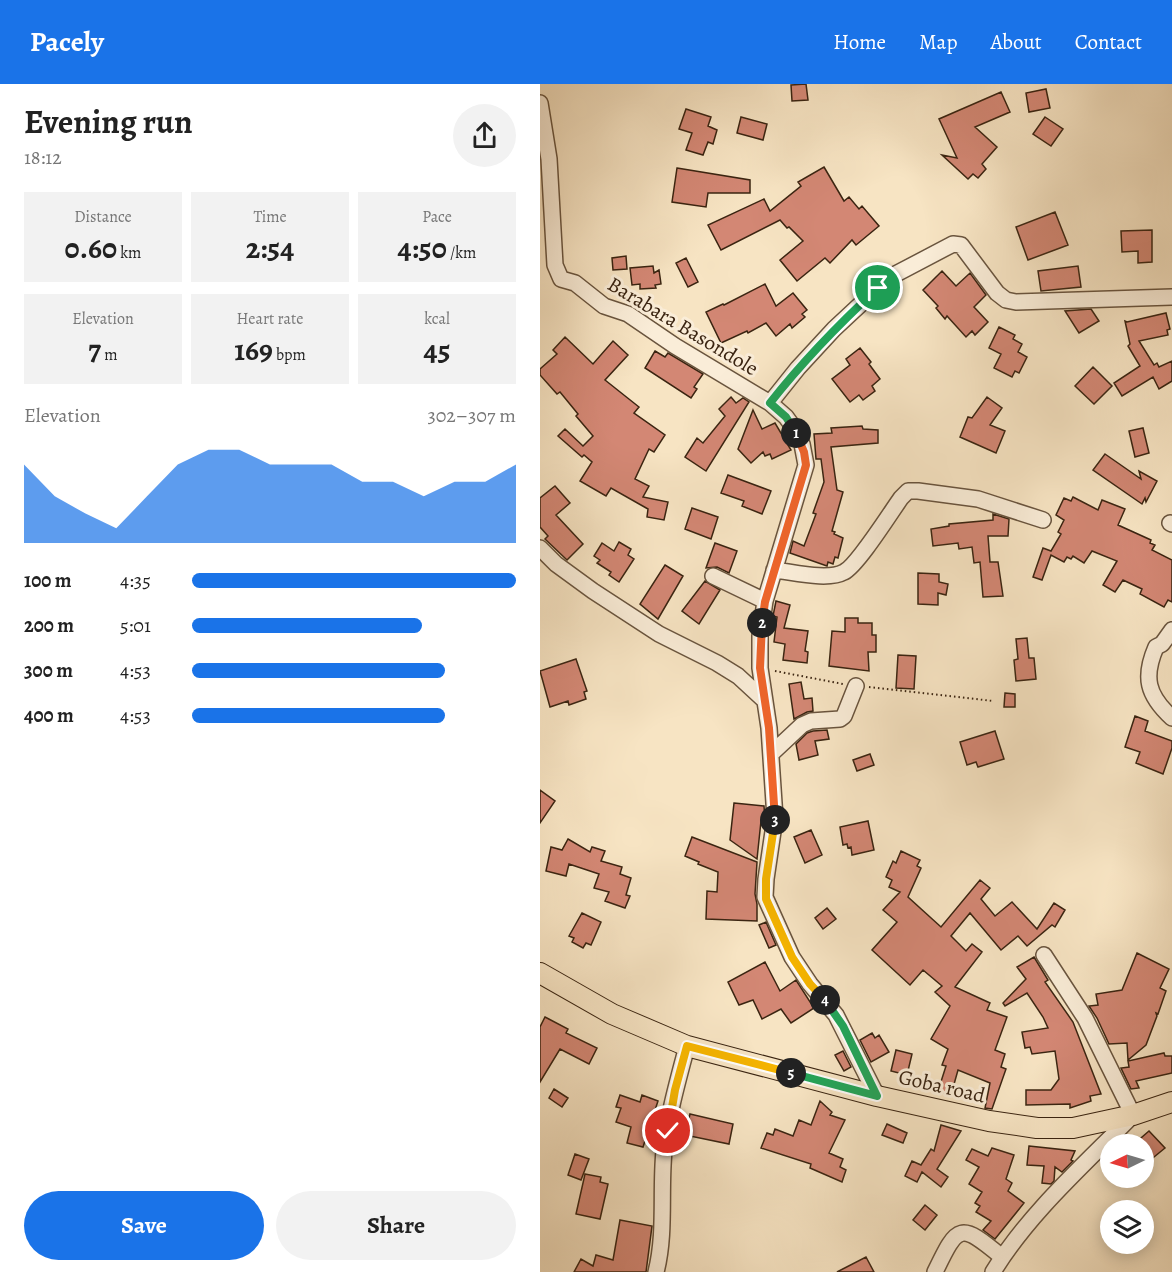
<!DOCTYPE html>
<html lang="en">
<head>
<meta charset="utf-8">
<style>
	:root { --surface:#fff; --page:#f2f2f2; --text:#222; --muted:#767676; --accent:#1a73e8 }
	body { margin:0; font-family:Alegreya,serif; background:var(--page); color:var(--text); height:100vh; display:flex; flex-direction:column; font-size:22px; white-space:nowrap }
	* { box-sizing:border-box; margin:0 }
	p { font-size:20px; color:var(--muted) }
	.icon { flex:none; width:33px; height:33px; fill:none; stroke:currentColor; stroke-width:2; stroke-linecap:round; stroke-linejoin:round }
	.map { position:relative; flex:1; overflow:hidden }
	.details { display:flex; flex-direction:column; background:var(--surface); width:540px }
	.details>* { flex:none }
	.needle { width:39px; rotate:265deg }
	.buttons { position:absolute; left:560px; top:1050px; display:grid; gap:12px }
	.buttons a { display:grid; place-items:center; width:54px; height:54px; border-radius:50%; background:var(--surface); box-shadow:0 3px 15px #0003; font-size:30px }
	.pin { position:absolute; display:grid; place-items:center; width:51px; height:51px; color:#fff; margin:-26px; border:3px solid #fff; border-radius:50%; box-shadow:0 2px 6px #0007 }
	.km { position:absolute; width:30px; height:30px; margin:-15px; border-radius:50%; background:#222; color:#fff; font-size:16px; line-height:30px; text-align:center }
	.round { display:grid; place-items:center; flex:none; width:63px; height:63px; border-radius:32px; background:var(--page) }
	.summary { display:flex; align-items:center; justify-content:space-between; height:102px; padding:0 24px }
	h1 { font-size:33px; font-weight:600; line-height:45px }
	.metrics { display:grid; grid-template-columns:repeat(3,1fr); gap:9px; height:102px; padding:6px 24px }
	.metrics div { display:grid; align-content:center; border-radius:0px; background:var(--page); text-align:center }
	.metrics b { font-size:30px; font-weight:600 }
	.metrics small { font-size:16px; font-weight:400 }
	.metrics p { font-size:16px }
	.chart { height:168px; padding:12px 24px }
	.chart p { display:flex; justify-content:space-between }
	.chart svg { width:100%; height:108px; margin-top:6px; fill:var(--accent); opacity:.7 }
	.button { display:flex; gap:12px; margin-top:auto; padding:12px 24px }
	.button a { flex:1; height:69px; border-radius:36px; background:var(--accent); color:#fff; font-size:24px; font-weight:600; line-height:69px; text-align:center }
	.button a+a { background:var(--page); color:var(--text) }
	ul { padding:0 24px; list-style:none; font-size:20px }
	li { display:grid; grid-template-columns:96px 72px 1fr; align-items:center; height:45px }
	li i { height:15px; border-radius:8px; background:var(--accent) }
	header { display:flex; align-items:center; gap:36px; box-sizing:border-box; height:84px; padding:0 30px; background:var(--accent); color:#fff }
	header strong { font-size:28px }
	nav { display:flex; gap:33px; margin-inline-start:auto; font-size:21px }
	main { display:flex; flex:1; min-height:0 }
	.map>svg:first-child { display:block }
</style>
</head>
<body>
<header>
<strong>Pacely</strong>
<nav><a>Home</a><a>Map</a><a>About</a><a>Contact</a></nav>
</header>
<main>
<section class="details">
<div class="summary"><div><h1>Evening run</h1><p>18:12</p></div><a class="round"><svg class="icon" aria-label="share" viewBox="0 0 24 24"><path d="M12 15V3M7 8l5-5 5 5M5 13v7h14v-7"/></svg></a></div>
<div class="metrics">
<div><p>Distance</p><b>0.60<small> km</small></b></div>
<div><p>Time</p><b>2:54</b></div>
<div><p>Pace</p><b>4:50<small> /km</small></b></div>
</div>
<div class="metrics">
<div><p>Elevation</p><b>7<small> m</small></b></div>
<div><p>Heart rate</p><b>169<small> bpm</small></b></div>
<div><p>kcal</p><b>45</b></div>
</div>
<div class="chart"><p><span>Elevation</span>302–307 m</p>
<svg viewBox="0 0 160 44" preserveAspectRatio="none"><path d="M0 44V12L10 25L20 32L30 38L40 25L50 12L60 6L70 6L80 12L90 12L100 12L110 19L120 19L130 25L140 19L150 19L160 12V44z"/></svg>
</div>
<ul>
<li><b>100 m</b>4:35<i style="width:100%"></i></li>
<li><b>200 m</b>5:01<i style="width:71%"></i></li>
<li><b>300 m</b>4:53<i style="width:78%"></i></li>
<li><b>400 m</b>4:53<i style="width:78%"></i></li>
</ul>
<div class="button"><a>Save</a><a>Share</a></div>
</section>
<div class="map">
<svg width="632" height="1188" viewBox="0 0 632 1188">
	<rect width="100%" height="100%" fill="#f7e4c3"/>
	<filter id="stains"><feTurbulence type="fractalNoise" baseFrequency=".00333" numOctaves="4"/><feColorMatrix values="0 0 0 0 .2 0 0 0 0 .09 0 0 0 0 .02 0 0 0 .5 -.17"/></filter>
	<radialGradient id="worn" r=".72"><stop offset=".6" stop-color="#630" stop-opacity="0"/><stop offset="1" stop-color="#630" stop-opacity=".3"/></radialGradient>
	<!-- building -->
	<path fill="#d38774" stroke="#3a2411" stroke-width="1.5" d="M266 0 268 16 252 17 251 1Z
		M506 5 510 24 489 28 486 9Z
		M461 8 470 28 435 43 457 63 442 80 446 85 438 94 433 90 428 95 402 71 417 74 399 35Z
		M146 25 171 33 168 42 177 46 173 60 168 58 163 71 146 66 152 49 139 45Z
		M201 33 227 40 223 56 197 49Z
		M505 33 523 45 511 62 493 50Z
		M284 83 304 117 309 113 319 125 322 122 339 142 316 161 312 156 290 179 285 174 257 197 240 176 263 157 249 143 247 144 240 136 181 166 168 141 224 115 230 127 261 102 258 98Z
		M137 84 210 96V109H168L166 123 132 118Z
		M515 128 528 161 488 176 476 143Z
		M612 146V178L598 179V167L582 168 581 147Z
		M86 172 87 185 73 186 72 174Z
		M146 174 158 198 148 203 136 179Z
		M113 182 114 189 119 186 121 200 115 201 116 204 100 205V200L92 201 90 184Z
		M538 182 541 203 501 207 498 187Z
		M402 187 416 202 430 189 446 211 434 223 448 238 435 251 432 247 426 253 407 232 405 235 396 224 398 222 383 206Z
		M225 200 236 222 253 209 267 226 262 230 265 233 252 244 250 240 236 252 226 239 208 249 207 247 181 259 166 228 183 220 184 221Z
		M551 225 559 237 539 249 525 227Z
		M626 229 630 245 627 246 628 251 599 257 614 281 617 279 619 283 632 277V297L619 305 613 293 582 312 574 299 600 282 588 262 590 260 585 237 587 238Z
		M459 243 475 251 473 255 482 260 478 268 487 273 479 289 475 287 472 293 454 284 461 270 449 264Z
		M25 253 53 280 73 257 88 271 65 296 99 323 94 329 125 351 114 368 109 365 95 395 109 402 103 413 128 418 124 436 107 433 108 425 71 404 66 412 40 397 52 378 44 371 42 373 18 352 25 345 43 362 53 352 36 332 38 330 20 308 17 310 0 291V285L17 270 13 266Z
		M320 264 331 278 329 280 340 295 332 302 335 307 323 316 319 311 310 318 292 295 310 281 306 275Z
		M115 267 125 273 128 269 163 290 154 303 157 305 151 314 105 284Z
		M553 283 572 302 554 320 535 302Z
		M191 313 196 319 203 314 209 318 166 387 145 373 157 354 163 359 185 332 179 325Z
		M447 313 462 324 450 341 465 347 456 369 420 353 428 333 432 334Z
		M213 326 222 345 235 339 251 366 232 375 230 370 225 372 223 368 211 379 198 365Z
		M322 342 323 345 338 346V359L291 363 297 406 303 408 292 447 295 448 294 450 303 454 298 474 295 473 293 480 288 478 287 482 250 469 253 457 264 462 276 430 273 429 284 398 281 375H276L274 350 292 349 291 344Z
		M603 344 609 369 595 373 589 347Z
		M565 370 601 395 599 387 617 397 606 418 605 414 602 420 553 386Z
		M188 391 231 407 222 430 202 422 204 417 181 409Z
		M15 402 30 419 16 431 43 460 27 476 5 455 8 452 0 443V414Z
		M533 413 558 426 562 416 585 425 578 441 611 456 610 459 615 461 612 466 632 476V518L628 516 624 523 600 510 602 505 583 496 575 508 563 501 577 477 552 467 544 479 533 472 531 475 527 473 524 478 511 471 502 496 493 493 503 464 511 467 521 450 518 448 524 436 516 431 524 414 531 417Z
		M152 424 178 433 171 455 145 445Z
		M453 430 469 435 468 452H448L450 478H458L463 512 443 513 440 478 434 479 432 463 419 465 418 459 393 462 391 445 409 442V440L453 436Z
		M79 458 91 465 88 471 94 475 79 498 69 491 71 488 57 479 60 476 54 472 62 459 74 467Z
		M175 459 197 467 189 489 177 483 166 484Z
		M125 481 143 492 118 535 100 520Z
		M378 489 399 490V498L408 500 406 511 398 509V521L378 520Z
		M165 497 180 506 159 540 142 527Z
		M236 517 250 521 244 544 268 547 265 567 268 568 267 579 243 576 245 560 234 558 237 533 233 532Z
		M305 534H318V539H332V551H336V568H328L329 587 289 582 292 547 305 548Z
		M487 554 489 574H494L496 595 476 597 474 576 478 575 476 555Z
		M358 571 376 572 374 605 356 604Z
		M36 575 47 607 44 608 46 615 29 621 28 617 10 623 0 587Z
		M261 598 264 615 272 614 273 627 267 628 254 635 249 600Z
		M465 609 475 610V623H464Z
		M595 632 608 637 605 647 632 657V664L623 690 596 679 600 668 585 663Z
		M287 646 289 655 275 657 278 671 259 676 256 660 267 649 273 647Z
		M455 647 464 675 438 683 436 678 427 681 420 658Z
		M330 670 334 681 317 687 313 676Z
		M0 706 15 717 0 739Z
		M194 719 224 722 225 737H221L217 775 190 756Z
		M328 737 334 766 312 771 311 763 308 764 307 760 303 761 300 743Z
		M271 746 282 771 265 779 254 753Z
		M152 753 217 778 215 810 217 820V837L166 835 167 807 177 808 178 788 158 780 159 778 145 772Z
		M28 755 50 768 52 763 65 767 61 777 82 783 80 790 91 794 86 811 90 812 85 824 65 817 69 808 54 804 59 790 29 780 26 792 6 787 11 763 22 766Z
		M361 767 380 776 377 782 381 784 368 813 401 843 440 796 450 804 441 815 455 832 472 818 497 845 514 819 525 826 515 843 512 841 487 862 478 852 461 866 430 829 411 852 426 867 432 860 442 868 415 903 450 919 447 926 467 933 455 966 465 970 461 983 466 985 452 1025 445 1024 450 999 418 986 411 1011 398 1007 406 982 402 981 408 965 391 955 410 922 395 908 402 902 383 886 370 901 332 866 357 838 343 826 360 808 349 803 352 796 346 793 353 777 356 779Z
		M287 824 296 835 283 845 275 834Z
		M42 829 61 838 51 861 46 859 43 864 32 858 34 854 29 852Z
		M226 838 236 861 229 864 219 841Z
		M597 869 629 885 620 904 626 907 618 930 616 929 617 932 606 961 588 976 587 959 569 960 557 934 549 922 558 921 556 910 582 906Z
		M494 873 508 896 505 898 533 938 561 1010 550 1012 551 1017 530 1024V1020L486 1021V1006H511L519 995 515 967 492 970 490 963 485 964 482 948 508 944 503 933 487 909 465 922 463 919 486 895 477 883Z
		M225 878 240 907 256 896 274 924 251 939 241 925 222 935 213 916 199 921 188 898Z
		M5 933 28 945 26 949 57 964 49 980 20 965 0 998V943Z
		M332 949 335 954 339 951 349 968 331 978 320 956Z
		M356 966 372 970 367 991 351 987Z
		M303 967 311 983 304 987 295 971Z
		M624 969 625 972H632V989L596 997 599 1004 591 1005 581 984 589 983 588 977Z
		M14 1005 28 1014 22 1023 9 1014Z
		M80 1011 100 1018 102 1011 118 1017 103 1063 87 1059 91 1043 76 1038 81 1024 76 1023Z
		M280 1017 292 1028 290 1031 305 1036 289 1069 303 1075 300 1083 306 1086 302 1098 270 1084 271 1080 221 1064 227 1049 233 1051 235 1045 253 1052 259 1036 271 1041Z
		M150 1030 193 1040 189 1060 145 1051Z
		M347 1040 367 1049 363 1059 342 1051Z
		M401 1041 421 1047 397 1085 408 1093 401 1103 382 1088 377 1098 365 1092 372 1077 381 1081 391 1065 394 1067Z
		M609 1047 625 1064 603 1082V1060H594Z
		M489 1062 535 1067 531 1076 533 1077 522 1088 515 1083 514 1097 511 1100 502 1099 504 1082 487 1081Z
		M452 1064 474 1071 466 1095 472 1099 468 1107 484 1119 455 1155 443 1146 451 1137 436 1128 440 1122 435 1119 442 1108 429 1100 439 1083 426 1076 432 1065 448 1072Z
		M35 1070 49 1075 41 1096 28 1091Z
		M45 1090 61 1093 60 1098 68 1100 60 1135 36 1130Z
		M385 1121 397 1131 385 1146 373 1136Z
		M80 1136 112 1142 106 1188H34L41 1175 53 1182 56 1171 73 1176Z
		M326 1173 334 1188H297Z"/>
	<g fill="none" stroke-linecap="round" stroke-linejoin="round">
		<defs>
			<path id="minor" d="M0 19 9 75 15 181 21 195 35 199 64 222 88 230 135 262 230 319 246 333 254 344 262 360 266 381 225 517 220 552V584L229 644 235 734 226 795 225 813 252 873 270 900 296 931 337 1012
				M230 319 258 284 294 245 338 204 352 192 413 160 421 161 457 209 466 216 476 218 632 213
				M630 439 632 440
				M0 464 16 480 53 507 119 550 177 579 198 592 224 616
				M234 486C253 488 288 497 304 488 317 482 351 428 361 414L368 407H378L438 415 503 436
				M173 492 225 517
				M632 546 622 560 616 563C603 593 607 611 632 634
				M231 670 262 641 271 637 300 635 304 632 316 602
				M116 1188C126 1149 120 1107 124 1067 128 1031 138 996 147 962
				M395 1188C418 1140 420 1138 462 1173
				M453 1188C489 1129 544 1081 593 1031L545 934 504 871"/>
			<path id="major" d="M0 889 72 930 147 962 337 1012 449 1037 497 1044H533L593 1031 632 1018"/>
		</defs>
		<!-- minor casing -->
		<use href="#minor" stroke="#69543e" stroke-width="18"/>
		<!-- major casing -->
		<use href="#major" stroke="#3a2411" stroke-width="22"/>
		<!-- path -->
		<path stroke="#3a2411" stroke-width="2" stroke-dasharray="1.5 3" stroke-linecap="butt" d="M235 587 303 600
			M329 603 453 617"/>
		<!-- minor -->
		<use href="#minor" stroke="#faedd8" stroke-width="15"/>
		<!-- major -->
		<use href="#major" stroke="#f7e4c3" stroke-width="20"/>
	</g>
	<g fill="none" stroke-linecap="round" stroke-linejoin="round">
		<defs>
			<path id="split-1" d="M256 349 246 333 230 319C263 277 299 240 338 204"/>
			<path id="split-2" d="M222 539 225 518 266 381 264 368 256 349"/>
			<path id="split-3" d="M222 539 220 584 229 644 235 736"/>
			<path id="split-4" d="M235 736 226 795V815L252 873 270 900 285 916"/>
			<path id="split-5" d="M251 989 337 1012 303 942 285 916"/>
			<path id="split-6" d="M128 1047 135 1006 147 962 251 989"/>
		</defs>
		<!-- split-1 casing -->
		<use href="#split-1" stroke="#fff" stroke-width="12"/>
		<!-- split-2 casing -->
		<use href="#split-2" stroke="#fff" stroke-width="12"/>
		<!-- split-3 casing -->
		<use href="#split-3" stroke="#fff" stroke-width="12"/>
		<!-- split-4 casing -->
		<use href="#split-4" stroke="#fff" stroke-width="12"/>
		<!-- split-5 casing -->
		<use href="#split-5" stroke="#fff" stroke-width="12"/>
		<!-- split-6 casing -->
		<use href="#split-6" stroke="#fff" stroke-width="12"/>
		<!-- split-1 -->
		<use href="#split-1" stroke="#22a559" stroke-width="8"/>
		<!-- split-2 -->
		<use href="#split-2" stroke="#f0652b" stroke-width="8"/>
		<!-- split-3 -->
		<use href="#split-3" stroke="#f0652b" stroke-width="8"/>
		<!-- split-4 -->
		<use href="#split-4" stroke="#f5b400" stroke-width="8"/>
		<!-- split-5 -->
		<use href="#split-5" stroke="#22a559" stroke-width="8"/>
		<!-- split-6 -->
		<use href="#split-6" stroke="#f5b400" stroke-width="8"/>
	</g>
	<g text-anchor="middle" stroke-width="6" stroke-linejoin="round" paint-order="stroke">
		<!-- street labels -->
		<g font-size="21" fill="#3a2411" stroke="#faedd8">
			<text transform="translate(143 242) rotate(31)" y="7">Barabara Basondole</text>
			<text transform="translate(402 1002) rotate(13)" y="7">Goba road</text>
		</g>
	</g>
	<rect width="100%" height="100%" filter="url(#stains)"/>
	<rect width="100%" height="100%" fill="url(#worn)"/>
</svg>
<div class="buttons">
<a><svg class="needle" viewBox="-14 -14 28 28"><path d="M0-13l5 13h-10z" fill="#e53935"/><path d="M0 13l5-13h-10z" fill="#767676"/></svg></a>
<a><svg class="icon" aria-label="layers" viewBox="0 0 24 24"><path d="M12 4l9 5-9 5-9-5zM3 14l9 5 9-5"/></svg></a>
</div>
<div class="pin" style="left:338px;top:204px;background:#1e9e55"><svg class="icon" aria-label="arrive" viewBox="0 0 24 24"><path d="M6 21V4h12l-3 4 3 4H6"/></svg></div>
<div class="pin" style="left:128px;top:1047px;background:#d93025"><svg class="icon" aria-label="check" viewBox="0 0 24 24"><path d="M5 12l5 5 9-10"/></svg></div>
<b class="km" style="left:256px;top:349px">1</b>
<b class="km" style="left:222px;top:539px">2</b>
<b class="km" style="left:235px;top:736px">3</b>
<b class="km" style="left:285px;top:916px">4</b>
<b class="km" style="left:251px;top:989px">5</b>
</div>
</main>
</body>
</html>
